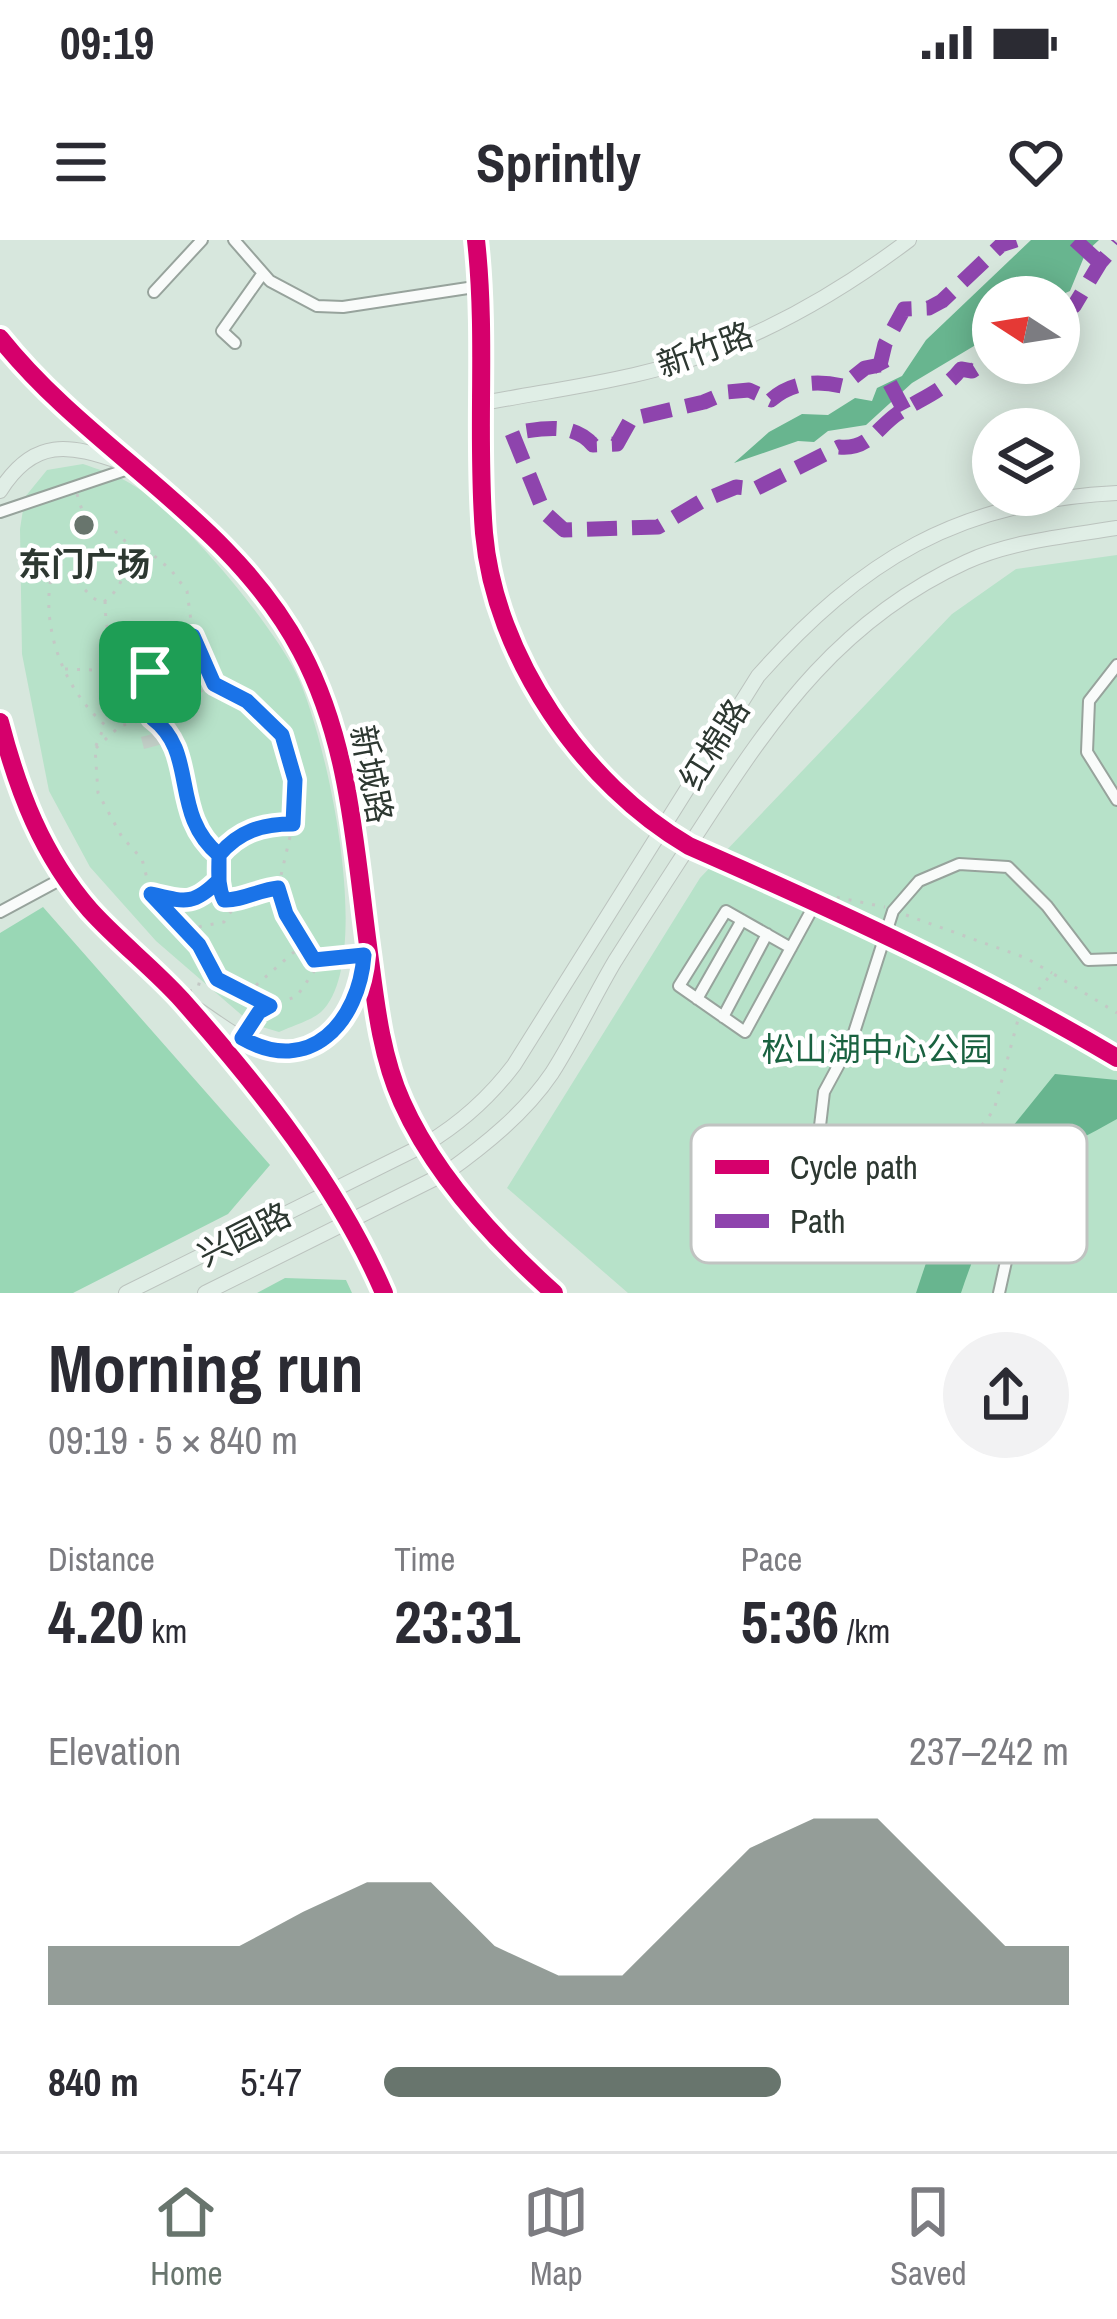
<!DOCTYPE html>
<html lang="en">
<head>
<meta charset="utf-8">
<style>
	:root { --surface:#fff; --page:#f2f2f3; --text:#2b2b33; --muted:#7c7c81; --line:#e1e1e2; --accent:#68756d }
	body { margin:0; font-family:"Archivo Narrow","Noto Sans SC",sans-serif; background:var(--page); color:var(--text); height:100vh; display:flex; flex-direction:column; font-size:45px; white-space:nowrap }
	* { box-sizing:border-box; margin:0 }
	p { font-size:39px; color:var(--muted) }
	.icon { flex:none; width:66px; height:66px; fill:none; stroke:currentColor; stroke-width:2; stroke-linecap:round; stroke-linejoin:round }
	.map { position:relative; height:1053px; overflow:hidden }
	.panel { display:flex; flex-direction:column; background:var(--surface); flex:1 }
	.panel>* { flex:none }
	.needle { width:78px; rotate:282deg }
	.tools { position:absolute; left:972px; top:36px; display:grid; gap:24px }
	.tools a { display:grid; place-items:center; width:108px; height:108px; border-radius:50%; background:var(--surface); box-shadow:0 6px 30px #0003; font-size:60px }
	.pin { position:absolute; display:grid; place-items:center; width:102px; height:102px; color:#fff; margin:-51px; border-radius:24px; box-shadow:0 6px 18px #0006 }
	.round { display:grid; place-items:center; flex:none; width:126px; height:126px; border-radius:63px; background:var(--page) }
	.overview { display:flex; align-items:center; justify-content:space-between; height:204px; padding:0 48px }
	h1 { font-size:66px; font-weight:700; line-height:90px }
	.figures { display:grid; grid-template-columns:repeat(3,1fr); gap:18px; height:204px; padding:12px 48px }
	.figures div { display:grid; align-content:center }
	.figures b { font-size:60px; font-weight:700 }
	.figures small { font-size:33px; font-weight:400 }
	.figures p { font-size:33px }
	.chart { height:336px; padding:24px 48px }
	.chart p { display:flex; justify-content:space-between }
	.chart svg { width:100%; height:216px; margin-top:12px; fill:var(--accent); opacity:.7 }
	ul { padding:0 48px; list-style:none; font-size:39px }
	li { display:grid; grid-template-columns:192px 144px 1fr; align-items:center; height:90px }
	li i { height:30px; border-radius:15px; background:var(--accent) }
	.status { display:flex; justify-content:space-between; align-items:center; height:84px; padding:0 60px; background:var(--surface); direction:ltr }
	.status svg { height:33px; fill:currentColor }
	header { display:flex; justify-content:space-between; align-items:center; height:156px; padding:0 48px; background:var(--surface); font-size:54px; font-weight:700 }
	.menu { display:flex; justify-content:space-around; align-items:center; height:168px; border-top:3px solid var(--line); background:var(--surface); font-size:33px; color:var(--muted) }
	.menu a { display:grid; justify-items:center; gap:6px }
	.menu .active { color:var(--accent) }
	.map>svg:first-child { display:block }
</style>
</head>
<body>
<div class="status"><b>09:19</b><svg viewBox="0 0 49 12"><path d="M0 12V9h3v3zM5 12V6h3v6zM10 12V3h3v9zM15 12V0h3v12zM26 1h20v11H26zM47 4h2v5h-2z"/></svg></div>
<header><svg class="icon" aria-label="menu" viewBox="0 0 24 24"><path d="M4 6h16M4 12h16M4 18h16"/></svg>Sprintly<svg class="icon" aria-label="heart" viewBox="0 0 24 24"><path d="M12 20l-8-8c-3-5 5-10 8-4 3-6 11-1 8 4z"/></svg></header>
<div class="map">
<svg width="1117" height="1053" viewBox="0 0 1117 1053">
	<rect width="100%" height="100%" fill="#d7e7dd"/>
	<!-- green -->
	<path fill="#b7e2c9" d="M83 224C97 229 112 233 126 241 176 267 270 381 296 433 326 494 376 720 321 772 310 781 292 786 279 792L252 784 156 701 90 627 49 551 22 414 20 289 25 257 47 230Z
		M1117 315V1053H628L507 948 700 638 952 374 1016 329Z"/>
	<!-- forest -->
	<path fill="#99d7b5" d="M43 667 270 925 228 974 73 1053H0V693Z
		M285 1038 346 1040 352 1053H257Z"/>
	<!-- water -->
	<path fill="#68b58f" d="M1031 0H1099L1086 12 1070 51 1056 57H993V100L974 106 912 143 866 185 828 191 814 202 798 201 734 223 769 192 802 174 828 175 855 158 872 161 877 148 902 136 926 100Z
		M1055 834 1117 840V879C1091 894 1060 908 1036 926 997 955 976 1008 961 1053H916L938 987 988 917Z"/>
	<!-- building -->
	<path fill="#c2cfc7" d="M160 492 163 504 144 509 141 497Z"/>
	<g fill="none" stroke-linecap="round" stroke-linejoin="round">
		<defs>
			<path id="minor" d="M234 0 270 41 317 66 343 67 481 46
				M476 0C487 98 476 195 484 293 495 417 583 544 689 606 837 671 977 735 1117 818
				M154 52 202 0
				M235 103 222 91 263 33
				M0 272 134 227
				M1117 425 1089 461 1087 512 1117 560
				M0 672 65 637
				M791 708 726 671 679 746 745 792 816 662
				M697 759 742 680
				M723 777 767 694
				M999 1053 1011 999 1008 972 939 938 886 942 855 933 818 903 824 852 851 802 893 671 919 641 959 624 1008 627 1047 666 1088 720 1117 719"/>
			<path id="major" d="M0 98C91 212 231 279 301 411 352 507 355 615 370 720 376 767 382 818 402 862 434 934 496 1001 554 1053
				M479 164C560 148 648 139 724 107 791 80 852 43 909 0
				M0 251C34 197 69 204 123 223
				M0 482C18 551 42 615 90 670 119 702 153 728 182 760 260 848 337 944 384 1053
				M197 769C215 781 233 795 252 804 317 834 358 775 364 718
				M126 1053 426 904C461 883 489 858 514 825L758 436C861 320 958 261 1117 253
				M205 1053 446 933C485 905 525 873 552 833 575 797 593 758 615 721 644 675 674 629 704 583 775 473 843 378 966 322 1011 301 1068 296 1117 288"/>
		</defs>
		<!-- minor casing -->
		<use href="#minor" stroke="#97a39c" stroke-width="14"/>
		<!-- major casing -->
		<use href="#major" stroke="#bbc3be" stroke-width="16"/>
		<!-- path -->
		<path stroke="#c3c8c5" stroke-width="3" stroke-dasharray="3 9" stroke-linecap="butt" d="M77 254 82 270
			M115 291 128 304 146 309 171 330 187 351 193 396 214 444 247 461 282 495 295 540 293 584 278 648 286 674 314 720 315 730 297 756 259 771 249 786
			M62 307C59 320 52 331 50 344 43 396 67 452 105 485L95 508 98 553 122 597 142 619 151 654 199 705 205 718 198 748 190 751
			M60 324 93 358 102 363C120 352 129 328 128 308
			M105 361 106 383 116 414 150 432 151 478C199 513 169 573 219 615
			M65 429 150 432 192 397
			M96 508 120 486 151 478 212 445
			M219 642 224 660 237 661
			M153 654C186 663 194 665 219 640V615C239 592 260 584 291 584
			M825 655 885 667
			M906 675 1026 718 1052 733
			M187 689 224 682 240 658 276 648
			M316 720 354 716
			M207 724C215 743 234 751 253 748L302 705
			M244 750 266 764
			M1031 759 1052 733 1117 773
			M944 932 994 870 1019 776"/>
		<!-- minor -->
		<use href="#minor" stroke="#f9fbfa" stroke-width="10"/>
		<!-- major -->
		<use href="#major" stroke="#e0eee6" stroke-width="14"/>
		<!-- quiet -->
		<path stroke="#8e44ad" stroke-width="15" stroke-dasharray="30 15" stroke-linecap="butt" d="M1075 0 1100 23
			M1059 69 1074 66 1100 23 1117 3
			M880 125 865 128 842 146C817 140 791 142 771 160L749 150 727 152 704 162 631 179 617 204 593 205C572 181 541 189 512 193L544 272 564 290 658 287 702 261 736 247 755 249 839 207C868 210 876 189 897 174 921 158 943 152 961 129L972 131 993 118
			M904 170 880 125 885 104 904 69 929 68 942 61 1001 5 1016 0"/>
		<defs>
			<path id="cycleway" d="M476 0C487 98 476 195 484 293 495 417 583 544 689 606 837 671 977 735 1117 818
				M0 98C91 212 231 279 301 411 352 507 355 615 370 720 376 767 382 818 402 862 434 934 496 1001 554 1053
				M0 482C18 551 42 615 90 670 119 702 153 728 182 760 260 848 337 944 384 1053"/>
		</defs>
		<!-- cycleway casing -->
		<use href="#cycleway" stroke="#fff" stroke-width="26"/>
		<!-- cycleway -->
		<use href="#cycleway" stroke="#d6006c" stroke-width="18"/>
	</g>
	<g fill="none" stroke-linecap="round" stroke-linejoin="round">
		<defs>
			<path id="route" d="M150 432 152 478C199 513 169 573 219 615 219 631 217 646 224 660 242 661 258 650 278 648L286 674 314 720 364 715C359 782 310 837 242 798L259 772 270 766 217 739 199 705 151 654C185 662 193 666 219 640V615C239 591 262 584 293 584L295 540 282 495 247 461 214 444 193 396 150 432"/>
		</defs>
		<!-- route casing -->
		<use href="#route" stroke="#fff" stroke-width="24"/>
		<!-- route -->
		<use href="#route" stroke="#1a73e8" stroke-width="15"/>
	</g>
	<!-- markers -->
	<circle fill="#68756d" stroke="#fff" stroke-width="4.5" cx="84" cy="285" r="12"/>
	<g text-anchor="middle" stroke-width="9" stroke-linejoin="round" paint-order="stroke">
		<!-- street labels -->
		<g font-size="33" fill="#2d3831" stroke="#fff">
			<text transform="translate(705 109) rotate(-20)" y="12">新竹路</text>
			<text transform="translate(714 504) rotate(-58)" y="12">红棉路</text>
			<text transform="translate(372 534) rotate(79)" y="12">新城路</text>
			<text transform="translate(244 994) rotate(-27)" y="12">兴园路</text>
		</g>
		<!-- poi labels -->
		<g font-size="33" font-weight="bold" fill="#2d3831" stroke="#fff">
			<text x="84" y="336">东门广场</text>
		</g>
		<!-- park labels -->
		<g font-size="33" fill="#196240" stroke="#fff">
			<text x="877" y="821">松山湖中心公园</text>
		</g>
	</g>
	<!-- legend -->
	<rect x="691" y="885" width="396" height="138" rx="18" fill="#fff" stroke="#c0c3c1" stroke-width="3"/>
	<rect x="715" y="920" width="54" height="14" fill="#d6006c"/>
	<rect x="715" y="974" width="54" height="14" fill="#8e44ad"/>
	<g font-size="33" fill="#2d3831">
		<text x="790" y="939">Cycle path</text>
		<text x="790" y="993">Path</text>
	</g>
</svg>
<div class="tools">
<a><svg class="needle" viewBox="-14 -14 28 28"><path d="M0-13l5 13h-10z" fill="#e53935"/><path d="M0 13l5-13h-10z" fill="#7c7c81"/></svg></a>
<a><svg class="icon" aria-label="layers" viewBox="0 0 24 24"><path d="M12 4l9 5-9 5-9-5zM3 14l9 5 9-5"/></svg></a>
</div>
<div class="pin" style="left:150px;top:432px;background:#1e9e55"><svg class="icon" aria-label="arrive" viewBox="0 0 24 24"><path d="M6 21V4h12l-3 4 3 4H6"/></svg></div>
</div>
<section class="panel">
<div class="overview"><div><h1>Morning run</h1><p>09:19 · 5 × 840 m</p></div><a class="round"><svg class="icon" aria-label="share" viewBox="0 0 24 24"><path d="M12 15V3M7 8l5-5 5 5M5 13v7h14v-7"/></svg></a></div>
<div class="figures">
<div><p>Distance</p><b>4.20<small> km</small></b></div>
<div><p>Time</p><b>23:31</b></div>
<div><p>Pace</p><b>5:36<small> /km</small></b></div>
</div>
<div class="chart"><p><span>Elevation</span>237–242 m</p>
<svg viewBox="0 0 160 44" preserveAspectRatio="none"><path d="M0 44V32L10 32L20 32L30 32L40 25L50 19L60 19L70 32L80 38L90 38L100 25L110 12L120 6L130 6L140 19L150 32L160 32V44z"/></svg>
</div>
<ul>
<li><b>840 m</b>5:47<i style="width:58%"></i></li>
</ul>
</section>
<nav class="menu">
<a class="active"><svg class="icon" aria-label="home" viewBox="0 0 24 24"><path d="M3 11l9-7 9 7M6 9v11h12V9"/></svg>Home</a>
<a><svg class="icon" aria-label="map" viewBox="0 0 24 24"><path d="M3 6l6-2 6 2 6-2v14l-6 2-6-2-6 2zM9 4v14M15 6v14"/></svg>Map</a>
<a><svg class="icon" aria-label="saved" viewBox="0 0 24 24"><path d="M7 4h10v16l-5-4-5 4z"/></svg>Saved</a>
</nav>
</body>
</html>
